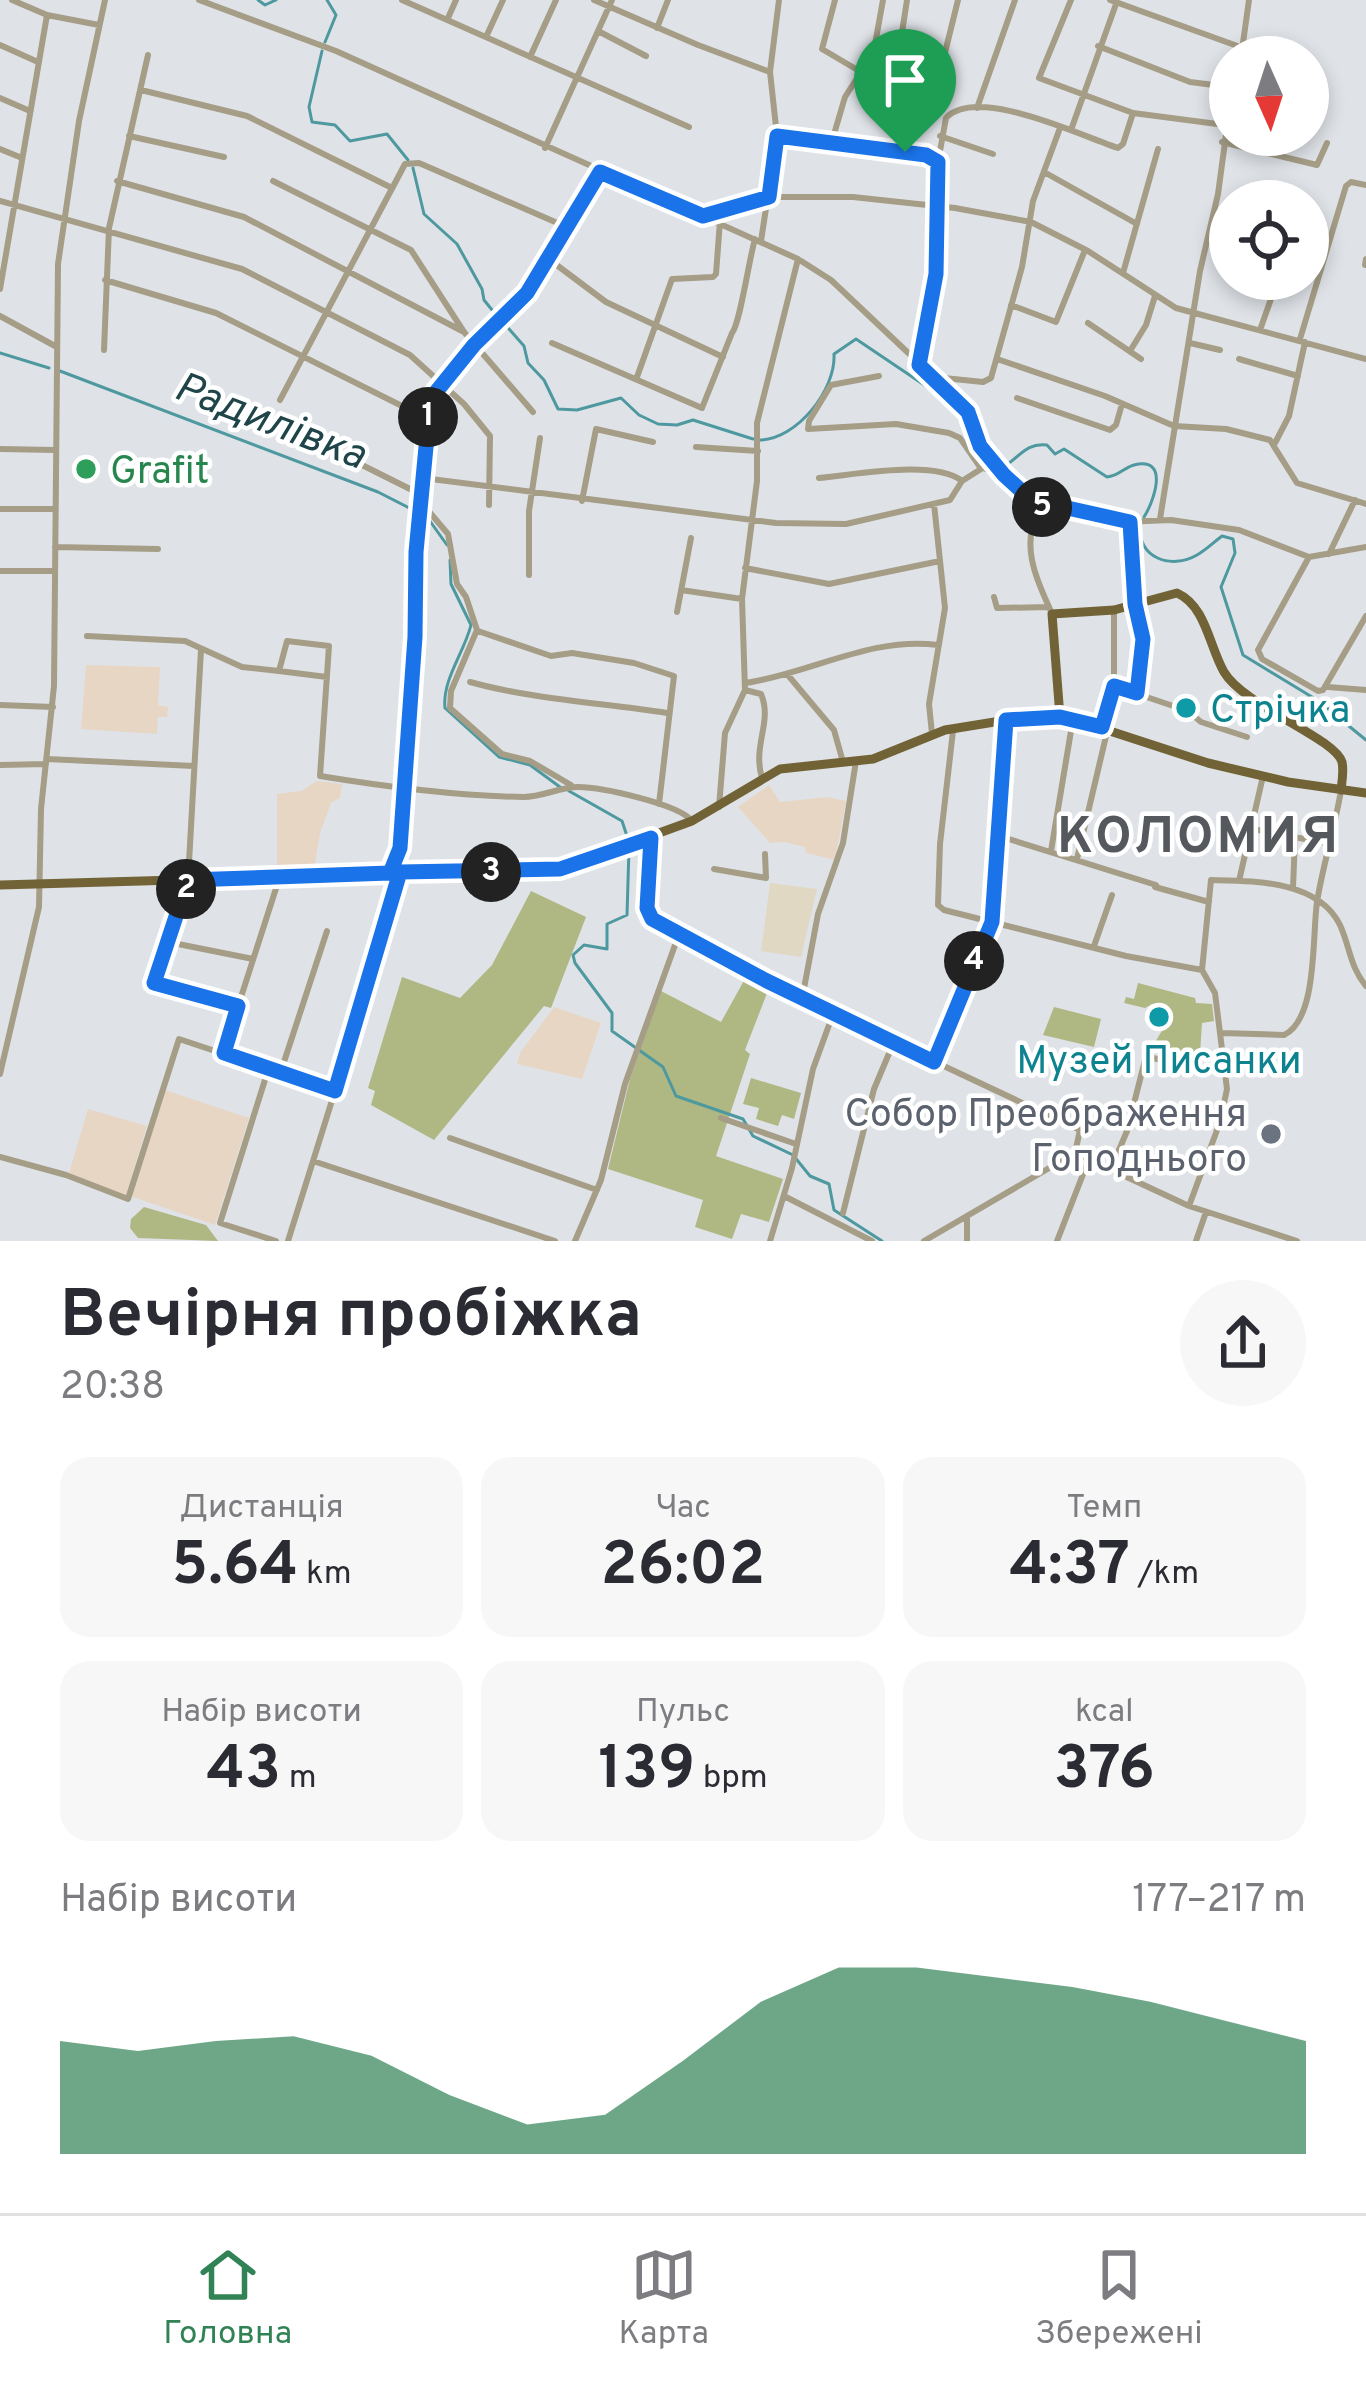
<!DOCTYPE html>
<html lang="uk">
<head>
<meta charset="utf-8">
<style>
	:root { --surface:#fff; --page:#f7f7f7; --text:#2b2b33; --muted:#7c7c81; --line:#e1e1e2; --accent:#318355 }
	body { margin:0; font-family:Overpass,sans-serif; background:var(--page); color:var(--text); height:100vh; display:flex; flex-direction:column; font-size:45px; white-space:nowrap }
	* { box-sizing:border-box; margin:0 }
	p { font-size:39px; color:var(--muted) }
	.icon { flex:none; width:66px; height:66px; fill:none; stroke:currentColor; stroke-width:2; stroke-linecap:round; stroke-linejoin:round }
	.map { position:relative; height:1241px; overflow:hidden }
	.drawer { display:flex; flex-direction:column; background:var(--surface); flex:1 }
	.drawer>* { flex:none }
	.needle { width:78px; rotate:177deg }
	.controls { position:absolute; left:1209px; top:36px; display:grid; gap:24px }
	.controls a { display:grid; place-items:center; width:120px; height:120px; border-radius:50%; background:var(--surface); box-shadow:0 6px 18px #0003; font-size:60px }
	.pin { position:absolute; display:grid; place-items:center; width:102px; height:102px; color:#fff; margin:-123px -51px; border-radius:50% 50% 50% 0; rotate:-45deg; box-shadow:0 0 12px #0007 }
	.pin .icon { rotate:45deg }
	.km { position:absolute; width:60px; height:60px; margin:-30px; border-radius:50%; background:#222; color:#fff; font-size:33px; line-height:60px; text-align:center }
	.round { display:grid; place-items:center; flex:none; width:126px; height:126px; border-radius:63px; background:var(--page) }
	.overview { display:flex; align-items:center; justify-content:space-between; height:204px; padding:0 60px }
	h1 { font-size:66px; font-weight:700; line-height:90px }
	.metrics { display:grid; grid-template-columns:repeat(3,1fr); gap:18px; height:204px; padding:12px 60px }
	.metrics div { display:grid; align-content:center; border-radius:30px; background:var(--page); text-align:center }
	.metrics b { font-size:60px; font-weight:700 }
	.metrics small { font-size:33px; font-weight:400 }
	.metrics p { font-size:33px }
	.chart { height:336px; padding:24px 60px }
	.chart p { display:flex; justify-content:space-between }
	.chart svg { width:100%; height:216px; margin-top:12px; fill:var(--accent); opacity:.7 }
	.dock { display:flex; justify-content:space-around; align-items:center; height:168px; border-top:3px solid var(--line); background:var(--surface); font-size:33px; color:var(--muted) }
	.dock a { display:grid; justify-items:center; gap:6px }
	.dock .selected { color:var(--accent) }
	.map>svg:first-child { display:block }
</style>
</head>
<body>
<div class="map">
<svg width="1366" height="1241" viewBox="0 0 1366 1241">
	<rect width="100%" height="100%" fill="#dfe3e8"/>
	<!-- industrial -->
	<path fill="#e1d8c3" d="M770 883 817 889 801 957 761 951Z"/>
	<!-- education -->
	<path fill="#e7d6c4" d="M86 665 160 667 158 705 168 707 167 717H158L157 734 81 729Z
		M317 781 342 784 340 798 331 803 320 833 314 870 277 871V794L301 791Z
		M769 785 780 802 827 797 846 801 835 860 806 853 805 847 784 842 770 843 738 807Z
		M554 1007 601 1023 582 1079 517 1064 520 1053Z
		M165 1090 249 1118 215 1225 130 1196Z
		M88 1109 147 1126 126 1196 69 1173Z"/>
	<!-- green -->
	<path fill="#afb783" d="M531 891 586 917 551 1008 544 1006 434 1140 371 1105 375 1091 368 1088 402 977 460 998 492 965Z
		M746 977 769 988 745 1050 750 1054 716 1156 783 1179 769 1222 741 1214 732 1239 695 1227 703 1200 608 1169 630 1079 661 991 721 1022Z
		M1138 983 1195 998 1196 1003 1212 1004 1214 1021 1202 1023 1200 1054 1193 1055 1191 1065 1171 1060 1173 1050 1154 1044 1169 1019 1163 1007 1152 1004 1145 1008 1124 1003 1126 997 1134 999Z
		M1054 1007 1101 1019 1094 1047 1043 1035Z
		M751 1078 801 1093 794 1119 782 1115 778 1126 756 1119 759 1108 743 1104Z
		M144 1207 206 1225 218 1241 138 1238 130 1228 131 1219Z"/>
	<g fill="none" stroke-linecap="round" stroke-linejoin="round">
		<!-- stream -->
		<path stroke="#4d999f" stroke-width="3" d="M258 0 265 5 276 0
			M325 42 336 15 327 0
			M322 51 309 107 312 122 335 125 350 141 387 134 408 160
			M413 168 424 214 457 244 482 289 484 300 497 316
			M502 321 524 346 528 363 544 380 558 409 577 410 621 398 639 415 658 424 677 425 693 420 753 439
			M0 353 49 368
			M60 371 378 492 427 517 447 545
			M760 440C797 439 836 390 834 354L856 339 954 405 975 452 985 465
			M1002 468C1019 458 1026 442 1047 445L1055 454 1064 449 1107 477C1119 476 1123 468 1134 465 1171 456 1153 503 1144 517
			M1140 525C1137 558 1171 570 1197 555 1206 550 1214 542 1222 536L1233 539 1235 553 1221 587 1243 655 1317 700 1366 740
			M450 560 451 584 471 625C464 653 442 680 445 708L499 757 530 765 560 787
			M569 791 622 821 628 839
			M629 848 627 915 607 924V949L584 945 573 955 575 963 612 1013V1031L663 1067 676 1096 743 1119 753 1136 793 1155 810 1176 829 1184 834 1210 882 1241"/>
		<!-- minor -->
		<path stroke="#a59d86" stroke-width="6" d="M12 0 47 15 99 25
			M199 0 336 51 798 259 831 280 956 398 968 413 983 449 1039 507
			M402 0 689 127
			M594 0 698 45 770 72
			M835 0 822 49 861 72
			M1071 0 1039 78 1133 113
			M1110 0 1243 48
			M448 18 456 0
			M657 28 668 0
			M598 31 646 56
			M486 37 503 0
			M0 45 38 62
			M1098 46 1190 82 1230 87
			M530 57 556 0
			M1241 57 1249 0
			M870 72 883 0
			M895 78 907 0
			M914 82 921 41
			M924 85 939 77 958 0
			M141 90 247 116 392 188
			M0 98 30 111
			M977 108 1015 0
			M1071 130 1116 4
			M129 136 224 157
			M777 136 926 155 938 162 946 118C977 85 1081 136 1118 148L1123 144 1133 113 1225 125
			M940 136 993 154
			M832 141 845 97 861 72 923 87
			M1222 142 1317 165 1327 143
			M545 148 612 0
			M0 149 22 158
			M905 152 923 87
			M1044 172 1137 224
			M117 181 244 217 464 332
			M273 181 411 250 464 332 533 412
			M0 201 242 269 410 355 464 404 490 436 489 505
			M703 216 769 197H853L955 208 1031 222 1088 251 1176 308 1366 359
			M761 241 777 136 770 72 779 0
			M550 260 606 302 723 357
			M1365 265 1366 259
			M1123 273 1158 149
			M105 280 216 313 426 418
			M0 289 47 15
			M1011 305 1056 322 1085 250
			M0 316 55 346
			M1088 323 1141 359
			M1260 330 1278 279
			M1300 339 1346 186 1351 182 1366 185
			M552 343 702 408 732 333C740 324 749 259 755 239
			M1190 343 1220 350
			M104 350 109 228 148 55
			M1130 351 1146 325 1155 296
			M997 359 1105 396 1174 426 1226 429 1270 440 1297 483 1366 504
			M1239 359 1298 376
			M919 365 936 274 938 162
			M879 376 831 385 809 421 808 429 896 424 949 433 960 438 980 467 1000 474
			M637 377 672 279 713 277 716 274 720 221
			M934 377 983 382 991 378 1022 267 1033 201 1060 128
			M1017 398 1110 430 1116 425 1122 404
			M280 400 405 164 419 163 569 228
			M1275 443 1289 416 1305 342
			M322 445 420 494
			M696 447 758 451
			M0 449 55 450
			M423 478 776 523 846 524 950 500 962 481
			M819 478C854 475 934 459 962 481L981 469
			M582 501 596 429 653 442
			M421 502 448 534 457 584 466 597 477 630 451 691 450 708 502 754 530 761 571 785
			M1039 507H1063L1122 522 1171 520 1239 530 1309 557 1366 547
			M1039 507C1020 547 1036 577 1052 614
			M0 509H55
			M1160 519 1200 271 1218 194 1230 105
			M1130 522 1135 604 1143 639 1137 693
			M55 547 158 549
			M1329 554 1355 500
			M1309 557 1258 650 1262 659 1318 691 1323 690 1366 616
			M745 568 829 584 940 561
			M0 571H55
			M529 575V511L540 438
			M681 590 742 599
			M994 597 997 608 1049 607
			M677 612 691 538
			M478 631 551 656 572 653 634 663 674 676 659 804
			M87 636 185 641 242 667 279 671 287 641 329 646 320 776C387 787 455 796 524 797 542 797 560 787 578 787 601 787 679 804 692 821
			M201 650 188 880 155 983 239 1007
			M279 671 327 677
			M787 674 834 730 843 762
			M470 682C531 699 602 703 667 713
			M746 683C811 673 872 636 938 645
			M1114 686 1188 711 1201 722 1247 737
			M1328 687 1366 690
			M745 690 761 694C773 722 752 745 762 778
			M0 705 53 707
			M1102 727 1114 686V610
			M953 731 940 844 938 905 944 910 1126 956 1202 970
			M932 734 929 704 945 608 934 504
			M47 759 194 766
			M0 765 46 764
			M402 787 415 641 417 527 430 405 461 360 527 293 600 172
			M719 807 725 733 745 690 742 599 757 481V423L798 259
			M1248 828 1330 844
			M999 836 1156 885
			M651 838 647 908 652 919 833 1014 1080 1130 1075 1153
			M1051 851 1073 719
			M1077 859 1107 732
			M714 869 766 878 765 854
			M390 872 400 848 404 787
			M1239 881 1263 776
			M1155 887 1209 902
			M1293 888 1295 838
			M168 942 253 959
			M1094 946 1112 895
			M802 999 818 914 843 843 856 761
			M1222 1033 1284 1035C1318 1019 1312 935 1317 902 1323 864 1335 828 1341 790
			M223 1053 280 876
			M934 1062 992 922 1006 720
			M269 1067 220 1223 276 1241
			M281 1071 327 931
			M0 1074 39 907 41 809 54 686 58 264 79 121 105 0
			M721 1118 796 1144
			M450 1138 597 1190
			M1075 1153 1189 1206 1297 1241
			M0 1157 66 1175 128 1199 179 1039 335 1091
			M313 1161 555 1241
			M1111 1169 1127 1131 1146 1056 1190 1068 1226 1070
			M784 1196 872 1241
			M1189 1206 1220 1122 1227 1089 1215 993 1202 970 1211 880C1253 881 1318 880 1340 925 1350 947 1350 967 1366 986
			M843 1213 874 1089 893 1044
			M288 1241 396 896 400 872
			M575 1241 601 1180 625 1084 679 934
			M770 1241 792 1168 813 1069 833 1014
			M924 1241 1075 1153
			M967 1241V1216
			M1057 1241 1089 1159
			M1196 1241 1206 1212"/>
		<!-- major -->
		<path stroke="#726337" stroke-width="9" d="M1060 717 1052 614 1114 610 1177 593C1206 606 1209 646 1224 672 1244 706 1335 738 1342 762 1344 771 1342 781 1341 790
			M0 885 560 869 692 821 780 769 873 759 945 730 1013 719H1073L1208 763 1288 782 1366 793"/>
	</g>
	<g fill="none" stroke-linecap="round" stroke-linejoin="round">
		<defs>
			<path id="route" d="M777 136 926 155 938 162 936 274 919 365 968 412 980 446 1004 475 1039 507H1063L1130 522 1135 604 1143 639 1137 693 1114 686 1102 727 1060 717 1006 720 992 922 934 1062 765 980 652 919 647 908 651 838 560 869 400 872 335 1091 224 1053 238 1006 154 983 188 880 390 873 400 848 415 637 416 552 430 405 436 392 474 345 527 293 600 172 703 216 769 197Z"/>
		</defs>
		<!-- route casing -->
		<use href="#route" stroke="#fff" stroke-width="24"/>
		<!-- route -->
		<use href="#route" stroke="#1a73e8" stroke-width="15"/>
	</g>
	<!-- markers -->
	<circle fill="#2e9e5b" stroke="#fff" stroke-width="4.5" cx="86" cy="469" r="12"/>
	<g fill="#0f9aa8" stroke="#fff" stroke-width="4.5">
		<circle cx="1186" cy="708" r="12"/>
		<circle cx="1159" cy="1017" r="12"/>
	</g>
	<circle fill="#6b7280" stroke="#fff" stroke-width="4.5" cx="1271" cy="1134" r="12"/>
	<g text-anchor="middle" stroke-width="9" stroke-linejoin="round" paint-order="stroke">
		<!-- leisure labels -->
		<g font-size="39" fill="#27864d" stroke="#fff" text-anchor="start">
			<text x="110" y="483">Grafit</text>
		</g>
		<!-- culture labels -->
		<g font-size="39" fill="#0d838f" stroke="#fff" text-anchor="start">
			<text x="1210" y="722">Стрічка</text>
			<text x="1159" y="1073" text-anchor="middle">Музей Писанки</text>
		</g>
		<!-- worship labels -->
		<g font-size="39" fill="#5b616d" stroke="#fff" text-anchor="end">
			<text x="1247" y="1126">Собор Преображення<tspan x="1247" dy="45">Гоподнього</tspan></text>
		</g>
		<!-- water labels -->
		<g font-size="42" font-style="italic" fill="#204548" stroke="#fff">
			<text transform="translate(271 419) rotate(21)" y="15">Радилівка</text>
		</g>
		<!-- district labels -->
		<g font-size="51" font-weight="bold" letter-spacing="3" fill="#55585d" stroke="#fff">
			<text x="1199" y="852">КОЛОМИЯ</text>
		</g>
	</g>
</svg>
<div class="controls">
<a><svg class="needle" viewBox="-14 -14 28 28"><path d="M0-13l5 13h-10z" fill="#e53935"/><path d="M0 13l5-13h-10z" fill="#7c7c81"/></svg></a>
<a><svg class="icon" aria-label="locate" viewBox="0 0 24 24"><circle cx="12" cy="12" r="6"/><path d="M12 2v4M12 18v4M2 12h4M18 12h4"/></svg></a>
</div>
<div class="pin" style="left:905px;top:152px;background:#1e9e55"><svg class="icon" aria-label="arrive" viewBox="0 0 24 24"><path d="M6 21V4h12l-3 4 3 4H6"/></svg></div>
<b class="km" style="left:428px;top:417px">1</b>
<b class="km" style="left:186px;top:889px">2</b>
<b class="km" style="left:491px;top:872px">3</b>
<b class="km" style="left:974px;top:961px">4</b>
<b class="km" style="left:1042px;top:507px">5</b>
</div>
<section class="drawer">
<div class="overview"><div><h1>Вечірня пробіжка</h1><p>20:38</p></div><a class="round"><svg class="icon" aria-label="share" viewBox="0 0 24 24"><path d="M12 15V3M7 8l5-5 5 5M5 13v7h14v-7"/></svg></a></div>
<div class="metrics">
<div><p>Дистанція</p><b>5.64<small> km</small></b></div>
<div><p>Час</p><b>26:02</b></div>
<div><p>Темп</p><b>4:37<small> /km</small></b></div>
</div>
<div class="metrics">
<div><p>Набір висоти</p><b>43<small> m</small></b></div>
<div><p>Пульс</p><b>139<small> bpm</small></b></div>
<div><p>kcal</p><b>376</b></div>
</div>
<div class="chart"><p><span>Набір висоти</span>177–217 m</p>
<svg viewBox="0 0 160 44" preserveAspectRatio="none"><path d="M0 44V21L10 23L20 21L30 20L40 24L50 32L60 38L70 36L80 25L90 13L100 6L110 6L120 8L130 10L140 13L150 17L160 21V44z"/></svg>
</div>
</section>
<nav class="dock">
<a class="selected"><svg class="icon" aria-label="home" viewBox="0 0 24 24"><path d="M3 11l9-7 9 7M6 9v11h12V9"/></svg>Головна</a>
<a><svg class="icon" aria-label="map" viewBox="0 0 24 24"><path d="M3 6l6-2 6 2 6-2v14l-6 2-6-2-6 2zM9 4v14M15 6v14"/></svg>Карта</a>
<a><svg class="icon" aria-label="saved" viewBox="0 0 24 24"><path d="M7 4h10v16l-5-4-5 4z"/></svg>Збережені</a>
</nav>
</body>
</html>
